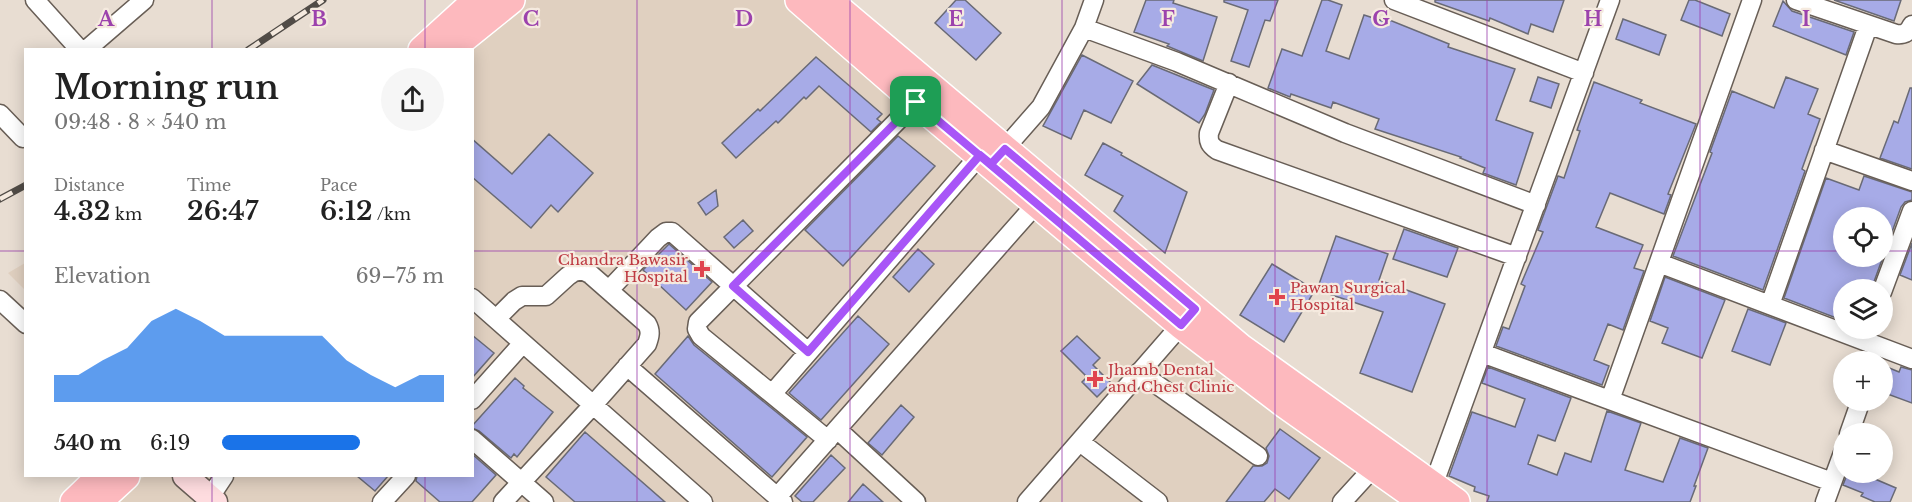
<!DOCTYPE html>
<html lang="en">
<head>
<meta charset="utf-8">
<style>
	:root { --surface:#fff; --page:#f6f6f6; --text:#222; --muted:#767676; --accent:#1a73e8 }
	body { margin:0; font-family:"Libre Baskerville",serif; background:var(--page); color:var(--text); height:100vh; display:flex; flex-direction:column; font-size:22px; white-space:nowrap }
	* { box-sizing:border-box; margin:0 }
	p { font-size:20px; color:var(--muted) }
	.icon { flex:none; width:33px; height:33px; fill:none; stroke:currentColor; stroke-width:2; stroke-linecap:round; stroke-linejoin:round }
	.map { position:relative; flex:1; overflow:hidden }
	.side { position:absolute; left:24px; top:48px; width:450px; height:429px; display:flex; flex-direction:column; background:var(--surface); border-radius:0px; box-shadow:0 3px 15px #0003 }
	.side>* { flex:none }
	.tools { position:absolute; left:1833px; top:207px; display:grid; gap:12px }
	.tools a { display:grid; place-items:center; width:60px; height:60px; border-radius:50%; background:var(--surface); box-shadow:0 3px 15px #0003; font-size:30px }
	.pin { position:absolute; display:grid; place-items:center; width:51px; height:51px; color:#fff; margin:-26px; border-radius:12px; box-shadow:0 3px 9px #0006 }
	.round { display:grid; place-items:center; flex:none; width:63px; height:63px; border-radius:32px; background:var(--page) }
	.head { display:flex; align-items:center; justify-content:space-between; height:102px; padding:0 30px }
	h1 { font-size:33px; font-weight:600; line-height:45px }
	.metrics { display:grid; grid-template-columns:repeat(3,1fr); gap:9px; height:102px; padding:6px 30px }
	.metrics div { display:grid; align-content:center }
	.metrics b { font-size:26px; font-weight:600 }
	.metrics small { font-size:16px; font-weight:400 }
	.metrics p { font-size:16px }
	.chart { height:168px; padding:12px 30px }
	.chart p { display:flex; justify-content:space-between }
	.chart svg { width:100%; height:108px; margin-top:6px; fill:var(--accent); opacity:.7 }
	ul { padding:0 30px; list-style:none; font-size:20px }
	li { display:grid; grid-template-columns:96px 72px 1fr; align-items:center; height:45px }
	li i { height:15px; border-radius:8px; background:var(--accent) }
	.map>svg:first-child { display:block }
</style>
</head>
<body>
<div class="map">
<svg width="1912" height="502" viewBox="0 0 1912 502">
	<rect width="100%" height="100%" fill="#e8ddd2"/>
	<!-- built -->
	<path fill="#e0d0c0" d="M518 0H792L1419 502H105L116 491 146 476H472V50L427 49Z
		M25 263V290L8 273Z"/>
	<!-- building -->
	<path fill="#a7abe7" stroke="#696a76" stroke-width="1.5" fill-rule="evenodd" d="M956 0H965L1001 33 976 60 935 23Z
		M1146 0H1174L1173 3 1217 17 1203 61 1167 46 1169 44 1134 32Z
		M1224 0H1278L1270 21 1265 20 1249 67 1231 61 1248 10 1224 2Z
		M1322 0H1328L1342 5 1326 51 1349 59 1364 15 1386 22 1387 19 1449 44 1448 47 1515 69 1496 120 1533 133 1516 185 1483 173 1485 168 1460 158 1461 157 1375 129 1379 119 1333 102 1331 108 1291 94 1290 97 1268 88 1282 49 1302 56Z
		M1435 0H1564L1553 32 1531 24 1528 34 1490 18 1489 21 1435 2Z
		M1689 0H1695L1730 14 1722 36 1681 20Z
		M1834 0H1901L1894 21Z
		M1783 1 1792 11 1854 32 1846 55 1773 26Z
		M1623 19 1666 35 1659 55 1616 39Z
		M1082 55 1133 81 1111 123 1084 110 1071 139 1043 126Z
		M816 57 882 114 877 119 881 122 871 132 819 86 806 99 804 97 778 123 776 121 736 158 722 143 758 109 760 111Z
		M1152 65 1214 90 1205 114 1199 123 1137 84Z
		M1538 77 1559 84 1551 108 1530 101Z
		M1786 77 1818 89 1808 114 1820 119 1802 169 1805 171 1763 290 1673 256 1712 153 1710 152 1732 91 1774 108Z
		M1594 82 1642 100 1640 103 1696 124 1668 194 1671 195 1664 214 1610 193 1596 227 1643 245 1634 268 1644 271 1623 330 1608 324 1594 360 1609 366 1602 385 1496 346 1503 327 1509 329 1525 286 1521 284 1543 232 1538 230 1558 176 1564 178 1580 131 1577 130Z
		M1910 88H1912V169L1880 158 1894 121 1898 123Z
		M549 134 593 173 558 212 551 205 531 228 472 177V139L512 174Z
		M898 136 935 166 843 266 805 230Z
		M1103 143 1122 153 1121 155 1187 192 1165 253 1114 211 1123 196 1085 175Z
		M1864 176 1912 192V200L1905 202 1901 207 1871 290H1844V321L1784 298 1826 178 1859 190ZM1849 213 1860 218H1882V256H1844V218H1848Z
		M716 190 718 206 706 215 698 203Z
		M743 220 753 231 734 248 724 237Z
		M1404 229 1458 248 1447 277 1393 259Z
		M1336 236 1388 254 1379 280 1445 304 1412 392 1360 373 1383 312 1317 290Z
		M1912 243V280L1900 275Z
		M669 244 712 282 686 310 643 270Z
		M918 249 934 264 909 292 893 277Z
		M1272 264 1315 290 1284 342 1240 315Z
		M1665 277 1725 300 1702 358 1662 343 1668 328 1650 321Z
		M1748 309 1786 323 1770 365 1732 351Z
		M858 316 889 344 821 420 789 393Z
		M472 335 494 353 472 378Z
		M688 336 694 345 807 437 772 477 655 374Z
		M1077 336 1100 358 1093 365 1111 383 1097 397 1082 382 1087 377 1061 351Z
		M1882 365 1899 372 1901 367 1912 370V403L1882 392Z
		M1488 367 1571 398 1555 441 1538 435 1528 464 1557 475 1565 453 1591 462 1607 411 1641 423 1625 470 1663 482 1680 438 1708 448 1694 486H1696L1690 502H1487L1489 496 1474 491 1475 487 1449 476 1472 412 1515 427 1525 399 1482 383Z
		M515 378 524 386 523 388 553 412 517 457 514 454 511 458 479 431 472 428V426Z
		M901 405 914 417 882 455 868 443Z
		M1280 429 1320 458 1289 499 1275 489 1264 502H1226L1253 466H1262L1267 463 1269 456 1266 448Z
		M585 432 665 502H575L546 477Z
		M472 454 496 475 472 502H440L416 481 417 476H472Z
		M831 455 845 468 813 502H802L795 496Z
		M1848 472H1870L1868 476 1896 488 1890 502H1875L1861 496 1863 493 1843 485Z
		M357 476H388L375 491Z
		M863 484 883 502H848Z"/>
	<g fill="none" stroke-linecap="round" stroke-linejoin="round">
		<defs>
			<path id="street" d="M35 0 80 50
				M1394 0 1584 73
				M1796 0 1896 34C1904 35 1908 33 1912 25
				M1084 28 1177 62 1345 133 1536 205
				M86 50 144 0
				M1229 83 1209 133C1208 142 1210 145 1217 150L1517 257
				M0 114 23 138
				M1824 150 1912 181
				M998 156 1041 107 1084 28 1094 0
				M1659 263 1912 359
				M609 290 658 238 666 232H672L808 352
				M1882 292 1912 211
				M472 298 703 502
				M0 300 26 324
				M1770 305 1868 26
				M496 319 514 301 522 296H546L568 276 574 272 582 270 590 274 647 324C651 331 650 336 647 344L593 405 503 502
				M1482 353 1832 482
				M627 366 783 502
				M1139 372 1258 456
				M772 394 980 155
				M472 400 523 343
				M1610 400 1752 0
				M837 429 916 502
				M1849 434 1861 400
				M472 439 544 502
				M828 440 701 336 697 329 698 322 916 102
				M1080 442 1158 502
				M1433 486 1610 0
				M210 497 224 476
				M777 497 1037 203
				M382 502 406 476
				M1027 502 1187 318
				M1342 502 1374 467
				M1825 502 1844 450"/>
			<path id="secondary" d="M185 476 215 502"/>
			<path id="primary" d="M799 0 916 102 1181 325 1286 405 1423 502
				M828 0 1241 348 1456 502
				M422 50 477 0
				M449 50 511 0
				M74 502 101 476
				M98 502 126 476"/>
		</defs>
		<!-- street casing -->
		<use href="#street" stroke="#685e56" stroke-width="21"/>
		<!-- secondary casing -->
		<use href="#secondary" stroke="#685e56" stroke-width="27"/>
		<!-- primary casing -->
		<use href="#primary" stroke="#fff" stroke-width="30"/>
		<!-- street -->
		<use href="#street" stroke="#fff" stroke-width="18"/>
		<!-- secondary -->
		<use href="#secondary" stroke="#fedcdf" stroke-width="24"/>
		<!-- primary -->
		<use href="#primary" stroke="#fdb9be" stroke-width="27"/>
		<defs>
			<path id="rail" d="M248 50 323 0
				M0 199 26 185"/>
		</defs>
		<!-- rail casing -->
		<use href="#rail" stroke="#514c47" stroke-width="7"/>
		<!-- rail -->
		<use href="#rail" stroke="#f5eadf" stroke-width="4.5" stroke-dasharray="14" stroke-linecap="butt"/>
	</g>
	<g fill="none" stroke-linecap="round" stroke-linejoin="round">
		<defs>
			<path id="route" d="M916 102 733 286 808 352 980 155 991 164 1005 149 1195 309 1181 325 916 102"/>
		</defs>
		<!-- route casing -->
		<use href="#route" stroke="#fff" stroke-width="12"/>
		<!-- route -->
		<use href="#route" stroke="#a855f7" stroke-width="8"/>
	</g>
	<!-- grid -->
	<path fill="none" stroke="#9c42ad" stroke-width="1.5" stroke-opacity="0.55" d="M212 0V50M425 0V50M637 0V502M850 0V502M1062 0V502M1275 0V502M1487 0V502M1700 0V502M0 251H26M472 251H1844M1882 251H1912M212 476V502M425 476V502"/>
	<!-- markers -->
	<g fill="#e0444e" stroke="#f5eadf" stroke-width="2">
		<path d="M699 260h6v6h6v6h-6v6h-6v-6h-6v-6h6z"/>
		<path d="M1274 288h6v6h6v6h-6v6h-6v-6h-6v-6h6z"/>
		<path d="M1092 370h6v6h6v6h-6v6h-6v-6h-6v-6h6z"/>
	</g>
	<g text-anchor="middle" stroke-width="4.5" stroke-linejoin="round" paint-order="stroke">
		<!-- health labels -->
		<g font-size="15" fill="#be3a42" stroke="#f5eadf" text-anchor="start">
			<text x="688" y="265" text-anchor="end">Chandra Bawasir<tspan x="688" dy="17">Hospital</tspan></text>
			<text x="1290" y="293">Pawan Surgical<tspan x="1290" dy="17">Hospital</tspan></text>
			<text x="1108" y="375">Jhamb Dental<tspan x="1108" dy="17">and Chest Clinic</tspan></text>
		</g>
	</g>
	<g font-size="20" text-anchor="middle" font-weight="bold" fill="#9c42ad" stroke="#f5eadf" stroke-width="4.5" stroke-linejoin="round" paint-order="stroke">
		<text x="106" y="26">A</text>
		<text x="319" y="26">B</text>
		<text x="531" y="26">C</text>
		<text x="744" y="26">D</text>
		<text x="956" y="26">E</text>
		<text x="1168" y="26">F</text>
		<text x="1381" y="26">G</text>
		<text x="1593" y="26">H</text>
		<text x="1806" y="26">I</text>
	</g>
</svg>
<div class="tools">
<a><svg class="icon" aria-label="locate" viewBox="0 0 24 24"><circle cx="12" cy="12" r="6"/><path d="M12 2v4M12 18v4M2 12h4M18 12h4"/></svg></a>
<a><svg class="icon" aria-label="layers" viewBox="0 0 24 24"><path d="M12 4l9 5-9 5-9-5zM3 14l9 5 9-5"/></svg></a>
<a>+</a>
<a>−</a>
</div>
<div class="pin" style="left:916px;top:102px;background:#1e9e55"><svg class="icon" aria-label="arrive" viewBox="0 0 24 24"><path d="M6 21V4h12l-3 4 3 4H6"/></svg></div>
<section class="side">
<div class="head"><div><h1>Morning run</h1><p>09:48 · 8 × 540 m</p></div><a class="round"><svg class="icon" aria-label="share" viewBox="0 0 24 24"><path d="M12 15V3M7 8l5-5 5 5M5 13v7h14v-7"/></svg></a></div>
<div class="metrics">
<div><p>Distance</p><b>4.32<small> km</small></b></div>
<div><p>Time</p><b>26:47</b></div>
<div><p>Pace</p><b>6:12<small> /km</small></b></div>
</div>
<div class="chart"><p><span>Elevation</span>69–75 m</p>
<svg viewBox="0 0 160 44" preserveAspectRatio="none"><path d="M0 44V33L10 33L20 27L30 22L40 11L50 6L60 11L70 17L80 17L90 17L100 17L110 17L120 27L130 33L140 38L150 33L160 33V44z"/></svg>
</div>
<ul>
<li><b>540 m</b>6:19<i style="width:62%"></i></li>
</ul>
</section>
</div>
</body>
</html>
